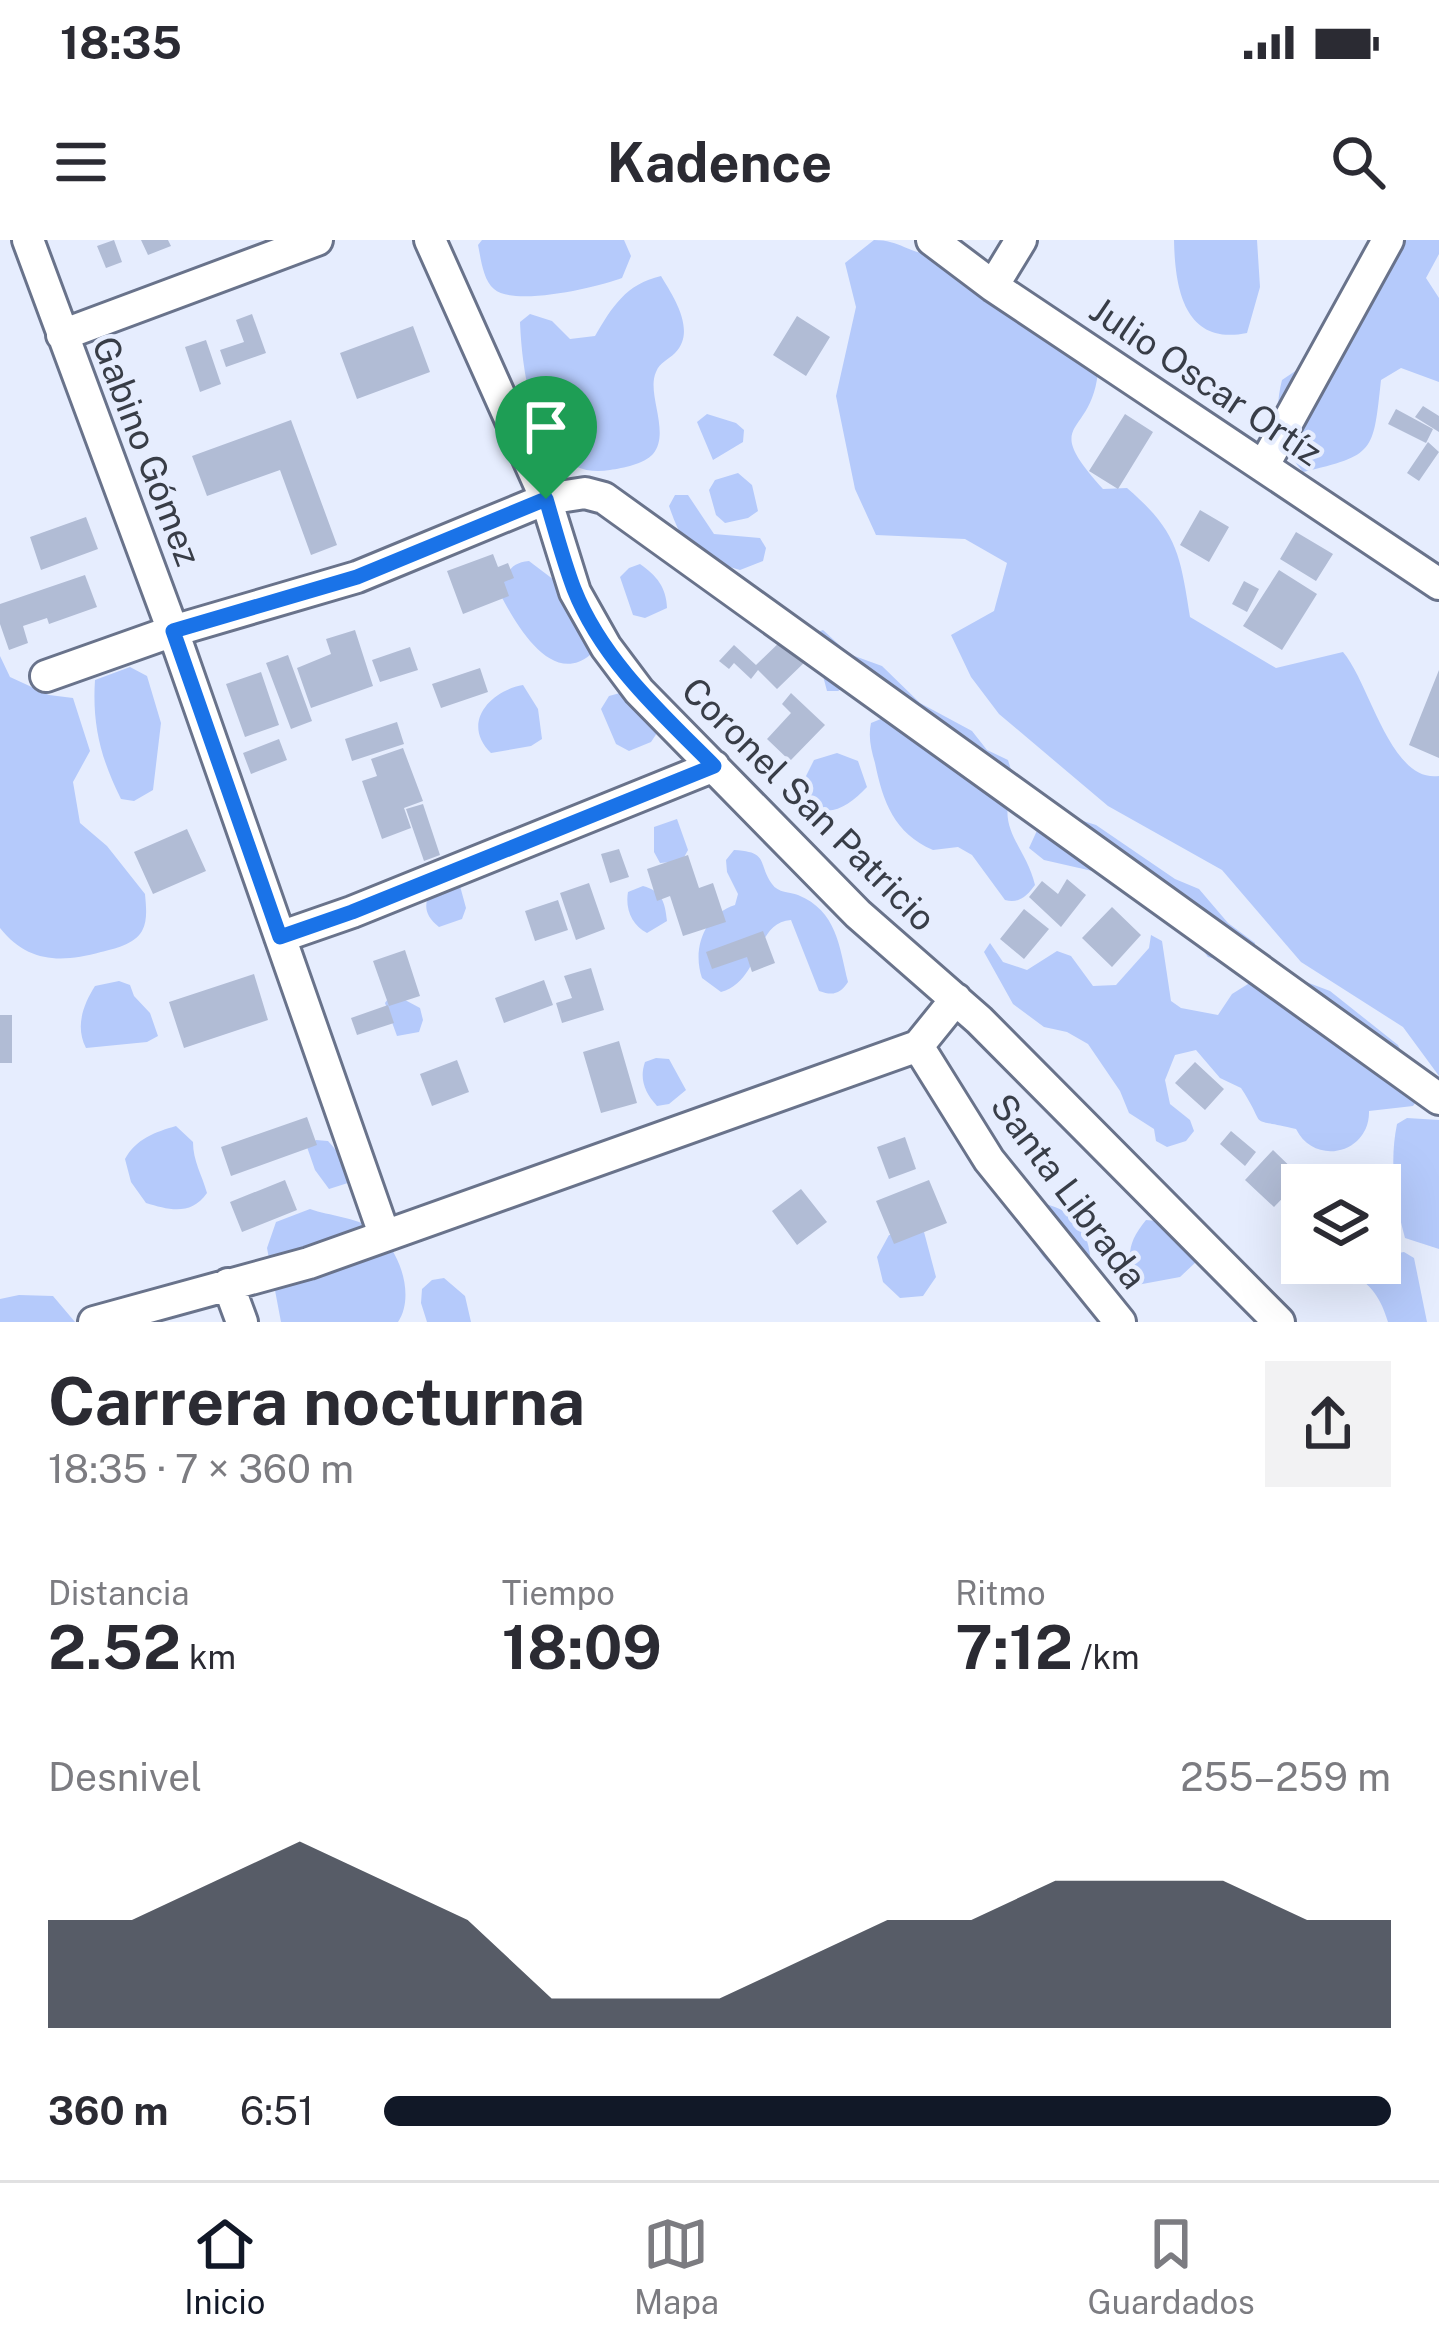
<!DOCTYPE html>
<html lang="es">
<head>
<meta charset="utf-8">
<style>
	:root { --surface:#fff; --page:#f2f2f3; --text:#2b2b33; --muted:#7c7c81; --line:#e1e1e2; --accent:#111827 }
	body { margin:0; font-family:"Public Sans",sans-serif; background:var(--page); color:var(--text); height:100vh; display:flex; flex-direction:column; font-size:45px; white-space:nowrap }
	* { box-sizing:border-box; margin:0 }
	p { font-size:39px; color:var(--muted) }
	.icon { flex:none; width:66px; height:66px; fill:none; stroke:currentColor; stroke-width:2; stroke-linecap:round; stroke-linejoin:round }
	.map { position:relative; height:1082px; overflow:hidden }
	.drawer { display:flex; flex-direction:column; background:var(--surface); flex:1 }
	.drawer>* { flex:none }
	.tools { position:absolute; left:1281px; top:924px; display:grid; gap:24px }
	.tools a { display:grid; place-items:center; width:120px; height:120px; border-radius:0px; background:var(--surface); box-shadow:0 12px 48px #0002; font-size:60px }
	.pin { position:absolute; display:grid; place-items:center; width:102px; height:102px; color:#fff; margin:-123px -51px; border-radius:50% 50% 50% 0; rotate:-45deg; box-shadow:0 0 12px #0007 }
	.pin .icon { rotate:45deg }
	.round { display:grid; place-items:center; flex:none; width:126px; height:126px; border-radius:0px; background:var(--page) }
	.headline { display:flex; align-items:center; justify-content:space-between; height:204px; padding:0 48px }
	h1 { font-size:66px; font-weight:700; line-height:90px }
	.figures { display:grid; grid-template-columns:repeat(3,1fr); gap:18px; height:204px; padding:12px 48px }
	.figures div { display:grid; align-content:center }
	.figures b { font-size:60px; font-weight:700 }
	.figures small { font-size:33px; font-weight:400 }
	.figures p { font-size:33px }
	.chart { height:336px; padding:24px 48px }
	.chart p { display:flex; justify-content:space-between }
	.chart svg { width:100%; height:216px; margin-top:12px; fill:var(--accent); opacity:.7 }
	ul { padding:0 48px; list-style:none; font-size:39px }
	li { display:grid; grid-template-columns:192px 144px 1fr; align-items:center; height:90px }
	li i { height:30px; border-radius:15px; background:var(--accent) }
	.status { display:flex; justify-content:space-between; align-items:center; height:84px; padding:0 60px; background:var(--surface); direction:ltr }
	.status svg { height:33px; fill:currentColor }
	header { display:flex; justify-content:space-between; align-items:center; height:156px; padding:0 48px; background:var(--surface); font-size:54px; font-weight:700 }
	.tab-bar { display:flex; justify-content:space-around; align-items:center; height:168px; border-top:3px solid var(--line); background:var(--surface); font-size:33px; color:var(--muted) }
	.tab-bar a { display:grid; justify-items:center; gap:6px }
	.tab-bar .selected { color:var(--accent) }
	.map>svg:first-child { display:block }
</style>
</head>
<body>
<div class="status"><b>18:35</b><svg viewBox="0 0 49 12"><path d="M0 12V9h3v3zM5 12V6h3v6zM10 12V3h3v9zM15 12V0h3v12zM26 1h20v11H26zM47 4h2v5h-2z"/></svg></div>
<header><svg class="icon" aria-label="menu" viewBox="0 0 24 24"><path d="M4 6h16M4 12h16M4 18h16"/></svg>Kadence<svg class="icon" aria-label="search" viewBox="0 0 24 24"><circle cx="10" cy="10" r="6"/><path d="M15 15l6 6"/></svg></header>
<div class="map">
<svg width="1439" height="1082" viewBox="0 0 1439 1082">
	<rect width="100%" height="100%" fill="#e6edfe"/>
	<!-- green -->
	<path fill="#b5cafb" d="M482 0H624L631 16 622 38C599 47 514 67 494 49 483 40 481 19 478 5Z
		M874 0C902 0 913 17 937 14L1098 132C1091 200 1039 178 1103 249L1127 248C1177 291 1180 313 1190 377L1276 428 1343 412C1370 443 1390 543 1439 536V836L1403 787 1301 722 1222 630 1108 566 999 474 971 437 951 395 994 371 1007 323 965 299 876 295 855 249 836 156 856 67 845 23Z
		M1174 0H1257L1260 47 1247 93C1184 106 1175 48 1174 0Z
		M1386 0H1439V14L1426 38 1439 58V142L1401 128 1381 140C1373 213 1375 215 1303 232 1279 204 1273 175 1282 140L1322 113Z
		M661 36C673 56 697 91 675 113 668 120 660 122 656 132 646 154 671 192 653 214 644 224 623 228 610 230 535 243 522 133 520 82L530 74 552 81 570 99 595 96C612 67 626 44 661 36Z
		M707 174 736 183 744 190 743 202 713 220 697 182Z
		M738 233 752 245 758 271 748 278 725 283 716 275 709 250 715 240Z
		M675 255H688L714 294 760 298 766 308 763 321 740 330C695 316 685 312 669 266Z
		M529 321 558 343 592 404 590 415C551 447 516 384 500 354 506 335 508 323 529 321Z
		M640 324C657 336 666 347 667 368L645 378 633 375 620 337 629 328Z
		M823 390 849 414 882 426 920 463 972 491 987 510 1008 520 1015 543C993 589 1025 603 1035 645 1027 656 1019 664 1005 660L972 615 958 607 933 610C894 593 883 562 875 523 871 509 868 497 871 483L893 474 848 445 838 451H827L812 394Z
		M0 416 10 437 49 455 73 458 90 511 73 542 80 583 107 606 145 654C146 666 148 680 142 691 135 704 114 709 101 712 61 723 28 723 0 688Z
		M130 427 147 436 161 483 153 550 134 561 121 559C101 519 92 485 95 440Z
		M523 445 538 469 542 499 531 506 491 513C461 484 489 451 523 445Z
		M620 453 652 470 657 493 651 502 629 511 616 504 601 469 609 456Z
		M837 513 858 521 867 547C844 572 814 586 803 542L814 520Z
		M1058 573 1096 585 1175 639 1199 649 1228 683 1255 703 1254 714 1232 723 1208 717 1192 696 1101 633 1044 620 1029 608 1040 584Z
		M677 579 688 610 682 621 660 623 654 612V587Z
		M734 610C770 612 757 623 772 644 778 653 790 652 798 655 837 671 839 706 848 742 840 754 833 756 819 751L791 680C754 682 762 740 721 752L702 738C692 709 704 675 735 665L738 654 727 632 726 620Z
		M441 638 460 646 466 668 462 679 439 687C418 671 426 655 441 638Z
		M643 646C662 651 665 662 667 681L647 693C632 685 625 669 628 652Z
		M1151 695 1162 701 1171 761 1181 768 1218 775 1232 754 1272 729 1330 751 1398 805 1420 856 1413 866 1369 871C1370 913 1315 927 1296 889 1243 876 1270 892 1241 848L1220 838 1196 810 1175 815 1165 840 1170 864 1190 880 1194 891 1186 901 1167 907 1156 901 1154 889 1129 873 1120 851 1088 804 1067 792 1044 787 1013 764 984 712 990 703 1003 722 1027 730 1057 711 1071 716 1093 746 1116 745 1149 708Z
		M119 741 130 745 134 756 150 773 158 796 147 802 86 808C75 787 83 765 95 746Z
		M392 753 420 768 423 780 419 792 397 796 385 763Z
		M656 818 669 819 686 850 669 864 657 866C645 853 639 839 645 822Z
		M1407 878 1439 880V1009L1405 998C1395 961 1389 923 1397 884Z
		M176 886 193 902C193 921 202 935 207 953 191 976 169 970 146 963L131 942 125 919C136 899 155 892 176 886Z
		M316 900 328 901C339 913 349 926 351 942L329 949 315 930 307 907Z
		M1037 962C1074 969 1089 988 1091 1025L1077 1043C1042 1023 1024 1002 1037 962Z
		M310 969C330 976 355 977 373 989 399 1007 416 1055 398 1082H281L267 1008 276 982Z
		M1146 980C1177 982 1189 990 1197 1021L1180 1037 1137 1045C1126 1018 1127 1003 1146 980Z
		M924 992 936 1037 923 1056 900 1058 883 1042 877 1017 889 995Z
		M1380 992 1393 1014 1404 1012 1414 1018 1427 1082H1388C1377 1046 1364 1041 1335 1023H1380Z
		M444 1038 465 1056 471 1082H427L421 1063 422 1049 432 1040Z
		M19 1055 53 1056 75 1082H0V1059Z"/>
	<!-- building -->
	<path fill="#b1bcd5" d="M114 0 122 22 106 28 97 6Z
		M141 0H168L171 6 148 15Z
		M252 74 266 113 226 127 220 110 244 102 236 80Z
		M797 76 830 97 806 136 773 115Z
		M413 86 430 132 357 159 340 113Z
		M206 100 221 144 200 152 185 107Z
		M1423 166 1439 176V192L1415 177Z
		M1396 169 1433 189 1426 203 1388 184Z
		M1125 174 1153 192 1118 249 1089 231Z
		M291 180 337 305 311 315 280 230 207 256 192 216Z
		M1428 202 1439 212 1419 241 1407 233Z
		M1200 270 1229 287 1209 322 1180 305Z
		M86 277 98 309 41 330 30 297Z
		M1296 292 1333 314 1316 341 1280 319Z
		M493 314 498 327 508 323 514 338 504 342 509 356 463 374 447 331Z
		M1279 330 1317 354 1282 410 1243 386Z
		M85 335 97 367 49 384 47 378 23 386 28 403 9 410 0 384V364Z
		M1244 341 1259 349 1247 372 1232 364Z
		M355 390 373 446 311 468 297 428 331 414 326 399Z
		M787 395 809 418 777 449 758 430 751 439 734 423 729 429 719 421 734 405 756 425Z
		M410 407 418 430 380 442 372 420Z
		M288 415 312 481 291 489 266 423Z
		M480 428 488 452 441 468 432 444Z
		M1439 430V518L1409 505Z
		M261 432 279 485 245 497 226 444Z
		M791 453 825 485 790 521 767 499 791 473 782 464Z
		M397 482 404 504 352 521 345 499Z
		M279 499 287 520 251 534 243 513Z
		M403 508 423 561 404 568 411 588 382 599 362 541 377 536 371 519Z
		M423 564 440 615 424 621 406 569Z
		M187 589 206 631 153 654 134 612Z
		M619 609 629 637 610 643 601 614Z
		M688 615 699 648 713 643 726 682 683 696 670 656 657 661 647 629Z
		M1067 639 1086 655 1061 687 1029 657 1042 641 1058 654Z
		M589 643 605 689 576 700 560 653Z
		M558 660 568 690 535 701 525 671Z
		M1112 667 1141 695 1112 727 1082 698Z
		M1024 669 1049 689 1024 719 1000 699Z
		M763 691 775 723 752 732 747 717 712 729 706 712Z
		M405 710 420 756 389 766 373 721Z
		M591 728 604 770 562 783 556 763 572 758 564 736Z
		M254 734 268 780 184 808 169 762Z
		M544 740 553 765 504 783 495 758Z
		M388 765 394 783 357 795 351 778Z
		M0 775H12V823H0Z
		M619 801 637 863 601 873 583 812Z
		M457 820 469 852 432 866 420 834Z
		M1195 822 1224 849 1205 870 1175 843Z
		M307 877 317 905 231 936 221 907Z
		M1231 891 1256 912 1245 926 1220 904Z
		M905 897 916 929 889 939 877 907Z
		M1273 910 1302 938 1274 967 1245 940Z
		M1325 927 1348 945H1312Z
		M285 940 297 970 242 992 230 962Z
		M929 940 947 983 894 1004 876 961Z
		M801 949 827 982 797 1005 772 971Z"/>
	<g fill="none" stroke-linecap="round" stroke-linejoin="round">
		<defs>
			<path id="minor" d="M28 0 173 391 384 994
				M430 0 546 259 575 352 606 407 639 451 858 674 979 780 1279 1082
				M932 0 993 46 1439 344
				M993 46 1021 0
				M62 95 317 0
				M1264 225 1388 0
				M46 436 173 391 357 337 546 259 585 253 604 258 1439 859
				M280 697 352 672 714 526
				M918 806 989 920 1120 1082
				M228 1044 242 1082
				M94 1082 309 1023 918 806 956 759"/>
		</defs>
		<!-- minor casing -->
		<use href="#minor" stroke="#69738b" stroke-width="36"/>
		<!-- minor -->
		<use href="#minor" stroke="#fff" stroke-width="30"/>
	</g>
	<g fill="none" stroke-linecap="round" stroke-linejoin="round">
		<defs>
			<path id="route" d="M546 259C555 289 563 320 574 349 602 420 661 473 714 526L352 672 280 697 173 391 357 337Z"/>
		</defs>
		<!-- route casing -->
		<use href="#route" stroke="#fff" stroke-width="24"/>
		<!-- route -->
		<use href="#route" stroke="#1a73e8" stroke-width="15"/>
	</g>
	<g text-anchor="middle" stroke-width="9" stroke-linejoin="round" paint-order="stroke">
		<!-- street labels -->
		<g font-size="36" fill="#383d47" stroke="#e6edfe">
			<text transform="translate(1206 141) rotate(34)" y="13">Julio Oscar Ortíz</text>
			<text transform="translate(147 211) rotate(69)" y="13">Gabino Gómez</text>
			<text transform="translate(809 564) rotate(45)" y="13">Coronel San Patricio</text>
			<text transform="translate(1069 951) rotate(53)" y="13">Santa Librada</text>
		</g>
	</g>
</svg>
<div class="tools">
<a><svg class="icon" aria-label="layers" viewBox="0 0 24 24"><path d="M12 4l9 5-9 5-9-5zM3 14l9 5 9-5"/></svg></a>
</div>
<div class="pin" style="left:546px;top:259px;background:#1e9e55"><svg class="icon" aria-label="arrive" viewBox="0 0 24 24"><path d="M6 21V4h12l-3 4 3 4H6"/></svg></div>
</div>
<section class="drawer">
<div class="headline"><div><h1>Carrera nocturna</h1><p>18:35 · 7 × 360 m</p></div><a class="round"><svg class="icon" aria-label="share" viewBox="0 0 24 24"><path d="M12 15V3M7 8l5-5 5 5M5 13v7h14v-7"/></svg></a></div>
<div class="figures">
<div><p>Distancia</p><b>2.52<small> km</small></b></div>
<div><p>Tiempo</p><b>18:09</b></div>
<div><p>Ritmo</p><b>7:12<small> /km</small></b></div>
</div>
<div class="chart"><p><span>Desnivel</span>255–259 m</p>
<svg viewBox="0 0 160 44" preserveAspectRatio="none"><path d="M0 44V22L10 22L20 14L30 6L40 14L50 22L60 38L70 38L80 38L90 30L100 22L110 22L120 14L130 14L140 14L150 22L160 22V44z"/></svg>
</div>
<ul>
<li><b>360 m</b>6:51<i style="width:100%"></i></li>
</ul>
</section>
<nav class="tab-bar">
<a class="selected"><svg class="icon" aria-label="home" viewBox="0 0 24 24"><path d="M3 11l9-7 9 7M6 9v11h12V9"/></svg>Inicio</a>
<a><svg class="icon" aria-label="map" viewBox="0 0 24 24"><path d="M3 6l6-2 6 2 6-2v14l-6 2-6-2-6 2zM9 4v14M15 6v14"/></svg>Mapa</a>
<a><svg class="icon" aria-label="saved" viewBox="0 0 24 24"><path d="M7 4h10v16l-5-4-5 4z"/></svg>Guardados</a>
</nav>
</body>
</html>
